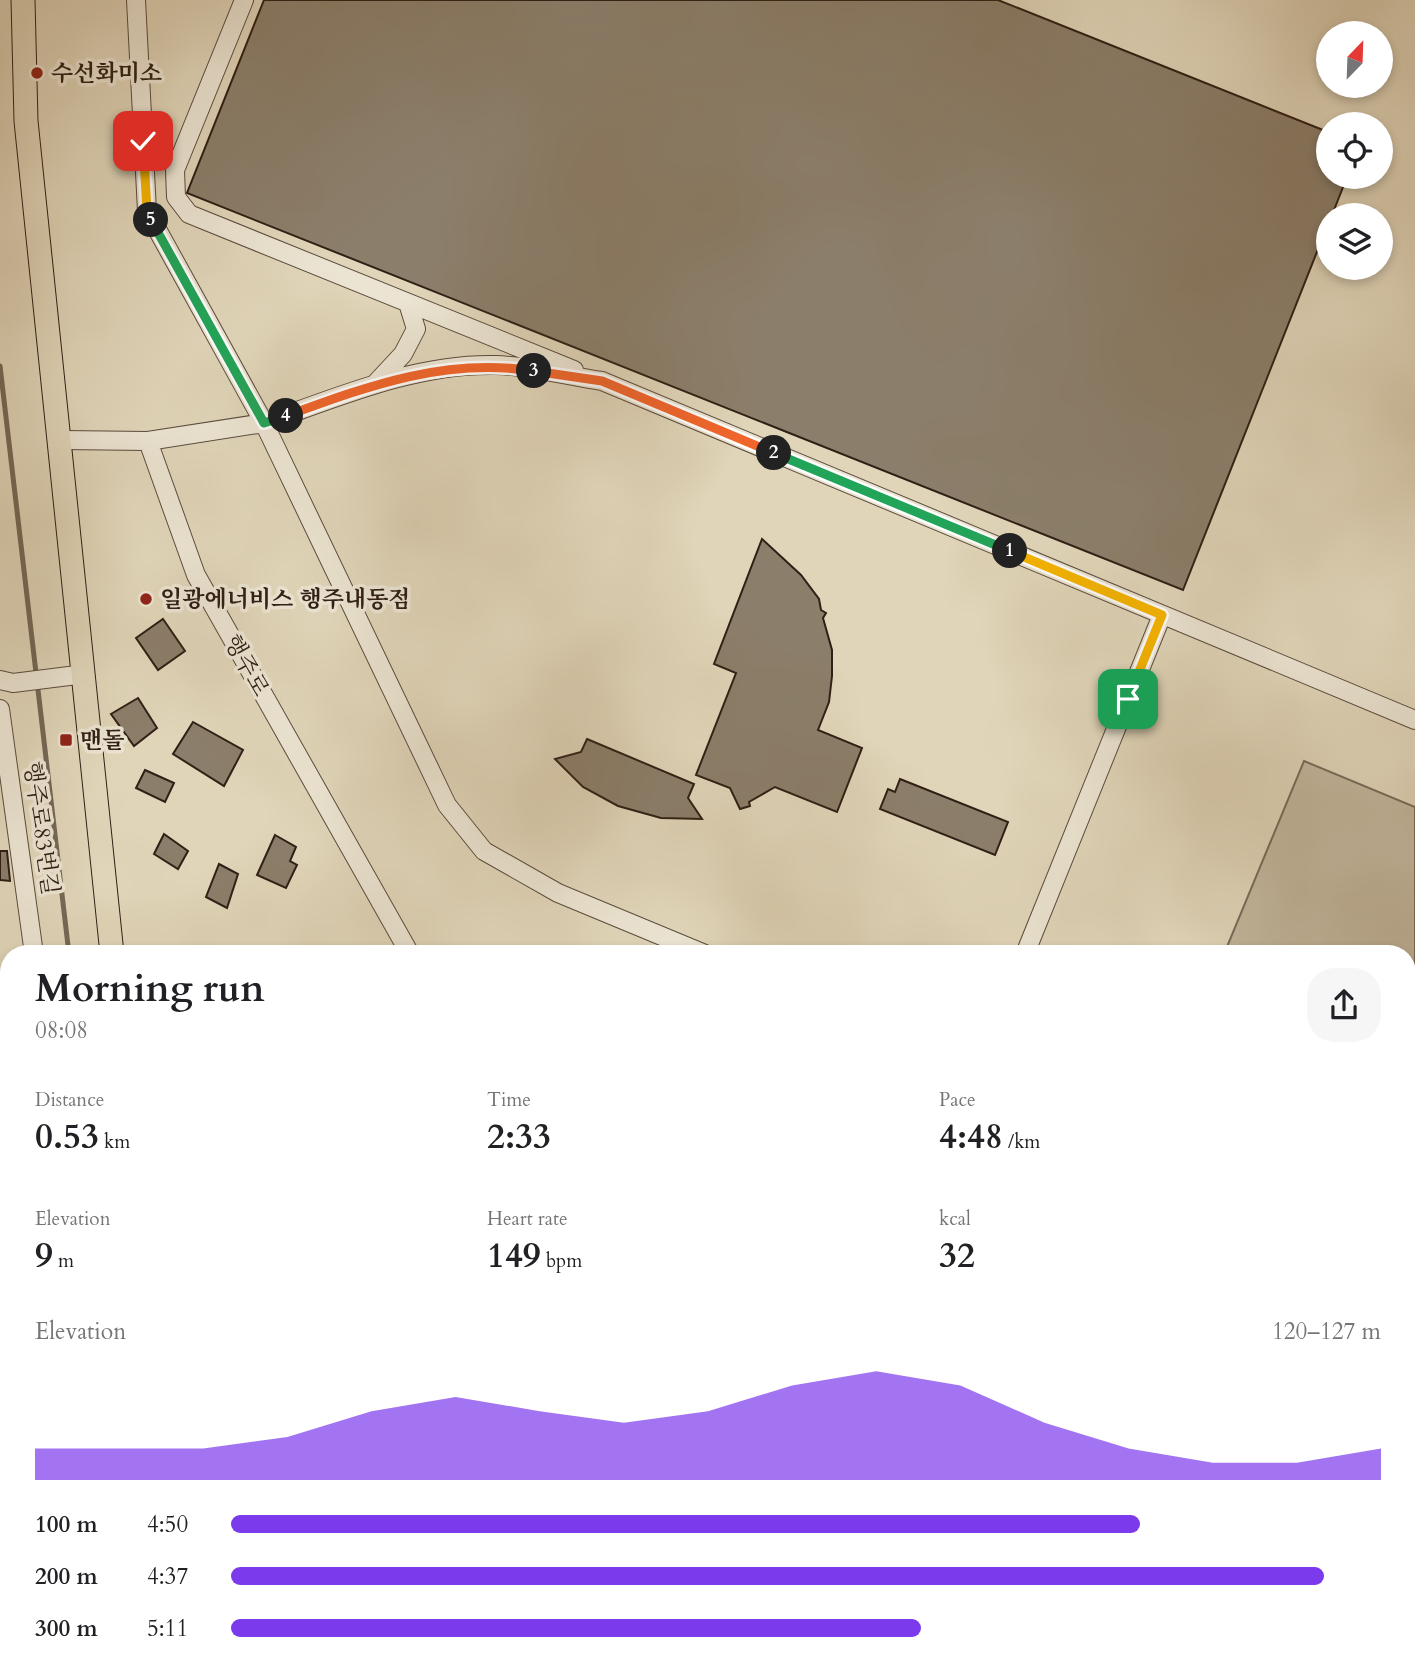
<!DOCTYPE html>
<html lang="en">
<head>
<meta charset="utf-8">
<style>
	:root { --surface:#fff; --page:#f6f6f6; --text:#202124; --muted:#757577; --accent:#7c3aed }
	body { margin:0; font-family:Cardo,"Noto Serif KR",serif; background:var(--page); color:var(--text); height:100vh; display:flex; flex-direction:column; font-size:26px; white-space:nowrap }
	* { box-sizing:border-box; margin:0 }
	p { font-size:23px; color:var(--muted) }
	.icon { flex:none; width:38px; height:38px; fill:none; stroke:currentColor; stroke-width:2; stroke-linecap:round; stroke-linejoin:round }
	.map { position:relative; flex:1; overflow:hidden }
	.panel { position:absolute; left:0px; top:945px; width:1416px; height:726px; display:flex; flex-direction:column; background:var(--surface); border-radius:28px 28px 0 0; box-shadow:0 4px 10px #0003 }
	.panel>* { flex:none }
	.needle { width:46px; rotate:23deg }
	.buttons { position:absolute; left:1316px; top:21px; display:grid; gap:14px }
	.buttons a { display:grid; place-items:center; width:77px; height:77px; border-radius:50%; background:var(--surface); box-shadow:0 4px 10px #0003; font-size:35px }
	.pin { position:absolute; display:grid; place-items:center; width:60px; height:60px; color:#fff; margin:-30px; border-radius:14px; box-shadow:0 4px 10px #0006 }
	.km { position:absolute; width:35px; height:35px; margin:-18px; border-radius:50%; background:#222; color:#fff; font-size:19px; line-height:35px; text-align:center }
	.round { display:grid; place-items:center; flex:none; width:74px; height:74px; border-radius:28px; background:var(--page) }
	.overview { display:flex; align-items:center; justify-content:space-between; height:119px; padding:0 35px }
	h1 { font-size:38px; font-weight:600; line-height:52px }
	.metrics { display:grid; grid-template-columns:repeat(3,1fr); gap:10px; height:119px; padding:7px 35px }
	.metrics div { display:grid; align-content:center }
	.metrics b { font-size:35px; font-weight:600 }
	.metrics small { font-size:19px; font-weight:400 }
	.metrics p { font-size:19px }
	.chart { height:196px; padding:14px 35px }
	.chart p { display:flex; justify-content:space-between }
	.chart svg { width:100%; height:126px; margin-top:7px; fill:var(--accent); opacity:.7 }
	ul { padding:0 35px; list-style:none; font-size:23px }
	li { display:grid; grid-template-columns:112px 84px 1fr; align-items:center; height:52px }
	li i { height:18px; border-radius:9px; background:var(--accent) }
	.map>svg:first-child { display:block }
</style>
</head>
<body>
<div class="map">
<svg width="1415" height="1671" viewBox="0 0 1415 1671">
	<rect width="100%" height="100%" fill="#e0d5b9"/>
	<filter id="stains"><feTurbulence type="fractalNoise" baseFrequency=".00286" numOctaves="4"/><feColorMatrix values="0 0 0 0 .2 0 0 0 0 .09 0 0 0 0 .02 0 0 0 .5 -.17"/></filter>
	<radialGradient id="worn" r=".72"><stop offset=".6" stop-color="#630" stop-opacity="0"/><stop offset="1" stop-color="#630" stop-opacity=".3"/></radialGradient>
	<!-- green -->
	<path fill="#c2b69d" stroke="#786a59" stroke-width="2" d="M1304 761 1415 807V1029L1407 1049V954H1224Z"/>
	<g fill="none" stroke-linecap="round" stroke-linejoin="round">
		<!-- stream -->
		<path stroke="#756756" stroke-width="5" d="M0 366 69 954
			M0 1184 9 1177"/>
	</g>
	<!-- building -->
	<path fill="#8b7e6a" stroke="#2f1f15" stroke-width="2" d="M264 0H998L1328 132V177H1347L1332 215H1328V224L1183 590 187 193Z
		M762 539 801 575 819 599 821 610 826 613 823 618 832 650V676L829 702 818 730 862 748 837 812 775 787 749 802 750 806 740 809 730 788 696 775 736 673 714 664Z
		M163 619 185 651 158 670 136 638Z
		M138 698 157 728 134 746 111 714Z
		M193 722 243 750 224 786 173 754Z
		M587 739 694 784 688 798 702 819 661 818 618 806 583 787 555 759 581 752Z
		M145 770 174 783 165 802 136 788Z
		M900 779 1008 822 995 855 880 809 888 789 895 792Z
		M164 834 188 851 178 869 154 854Z
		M275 835 296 847 290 861 297 865 286 888 257 875Z
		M0 851H7L10 881 0 880Z
		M219 864 238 874 227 908 206 897Z
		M0 1559 9 1565V1584L0 1577Z
		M116 1662H173L174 1663 170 1671 150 1668 140 1671 133 1667 130 1671Z"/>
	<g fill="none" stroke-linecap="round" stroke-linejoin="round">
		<defs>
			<path id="minor" d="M136 0 147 211 264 423C338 397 416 363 496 365 531 366 568 376 602 381L1415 720
				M244 0 175 170 176 197 189 214 574 370
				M376 383 403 354 416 329 408 303
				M61 440 148 441 196 575 410 954
				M148 441 264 423 447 805 484 851 558 893 705 954
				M0 680 13 683 85 674
				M0 709 34 954
				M1025 954 1162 615
				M0 1068 9 1072
				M0 1146 9 1137
				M0 1234 9 1227
				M1407 1239 1415 1242
				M0 1592 9 1600
				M57 1662 58 1670
				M81 1662 91 1671
				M661 1671 664 1662"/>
			<path id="major" d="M23 0 26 121 112 954
				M245 1662 247 1671"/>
			<path id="highway" d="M0 1454 9 1460
				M0 1497 9 1502
				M283 1662 299 1671
				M359 1662 375 1671
				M427 1662 444 1671"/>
		</defs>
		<!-- minor casing -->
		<use href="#minor" stroke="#5b4c3e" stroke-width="20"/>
		<!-- major casing -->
		<use href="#major" stroke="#2f1f15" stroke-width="25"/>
		<!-- highway casing -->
		<use href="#highway" stroke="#2f1f15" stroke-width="29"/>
		<!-- path -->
		<path stroke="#2f1f15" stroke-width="3.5" stroke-dasharray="5 3.5" stroke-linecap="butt" d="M1407 1359 1415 1362
			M464 1666 474 1671
			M1245 1671 1249 1662"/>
		<!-- minor -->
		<use href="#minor" stroke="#ebe4d2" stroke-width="18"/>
		<!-- major -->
		<use href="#major" stroke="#e0d5b9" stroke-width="23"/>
		<!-- highway -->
		<use href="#highway" stroke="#e0d5b9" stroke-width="26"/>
	</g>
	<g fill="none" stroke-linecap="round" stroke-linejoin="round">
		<defs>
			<path id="split-1" d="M1010 551 1162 615 1128 699"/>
			<path id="split-2" d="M774 453 1010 551"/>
			<path id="split-3" d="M534 371 602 381 774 453"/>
			<path id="split-4" d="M286 416C368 386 445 357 534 371"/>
			<path id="split-5" d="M151 220 264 423 286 416"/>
			<path id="split-6" d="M143 141 147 211 151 220"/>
		</defs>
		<!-- split-1 casing -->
		<use href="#split-1" stroke="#fff" stroke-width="14"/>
		<!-- split-2 casing -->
		<use href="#split-2" stroke="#fff" stroke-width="14"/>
		<!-- split-3 casing -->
		<use href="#split-3" stroke="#fff" stroke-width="14"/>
		<!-- split-4 casing -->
		<use href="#split-4" stroke="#fff" stroke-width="14"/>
		<!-- split-5 casing -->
		<use href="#split-5" stroke="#fff" stroke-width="14"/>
		<!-- split-6 casing -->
		<use href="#split-6" stroke="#fff" stroke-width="14"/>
		<!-- split-1 -->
		<use href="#split-1" stroke="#f5b400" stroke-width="9"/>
		<!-- split-2 -->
		<use href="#split-2" stroke="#22a559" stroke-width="9"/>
		<!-- split-3 -->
		<use href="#split-3" stroke="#f0652b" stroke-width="9"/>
		<!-- split-4 -->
		<use href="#split-4" stroke="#f0652b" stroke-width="9"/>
		<!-- split-5 -->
		<use href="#split-5" stroke="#22a559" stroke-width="9"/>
		<!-- split-6 -->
		<use href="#split-6" stroke="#f5b400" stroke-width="9"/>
	</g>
	<!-- markers -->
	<g fill="#8f2418" stroke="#ebe4d2" stroke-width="2.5">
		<circle cx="37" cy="73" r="7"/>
		<circle cx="146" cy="599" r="7"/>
		<rect x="59" y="733" width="14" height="14" rx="3.5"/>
	</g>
	<g text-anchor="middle" stroke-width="7" stroke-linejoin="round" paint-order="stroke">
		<!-- poi labels -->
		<g font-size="23" font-weight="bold" fill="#2f1f15" stroke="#ebe4d2" text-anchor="start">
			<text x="51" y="81">수선화미소</text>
			<text x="160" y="607">일광에너비스 행주내동점</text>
			<text x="80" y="748">맨돌</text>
		</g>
		<!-- street labels -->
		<g font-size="23" fill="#2f1f15" stroke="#ebe4d2">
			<text transform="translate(247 665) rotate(61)" y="8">행주로</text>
			<text transform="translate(42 828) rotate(82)" y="8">행주로83번길</text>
		</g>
	</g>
	<rect width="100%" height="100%" filter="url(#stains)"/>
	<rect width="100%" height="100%" fill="url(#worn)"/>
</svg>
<div class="buttons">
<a><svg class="needle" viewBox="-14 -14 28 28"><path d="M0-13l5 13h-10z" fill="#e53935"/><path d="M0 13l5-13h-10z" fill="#757577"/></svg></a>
<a><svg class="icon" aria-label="locate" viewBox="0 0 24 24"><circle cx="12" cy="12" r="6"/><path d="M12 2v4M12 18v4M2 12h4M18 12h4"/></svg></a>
<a><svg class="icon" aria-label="layers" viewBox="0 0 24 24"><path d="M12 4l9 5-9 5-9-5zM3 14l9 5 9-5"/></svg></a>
</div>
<div class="pin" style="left:1128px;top:699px;background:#1e9e55"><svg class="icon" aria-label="arrive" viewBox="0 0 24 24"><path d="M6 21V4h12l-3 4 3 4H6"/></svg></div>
<div class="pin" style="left:143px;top:141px;background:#d93025"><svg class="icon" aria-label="check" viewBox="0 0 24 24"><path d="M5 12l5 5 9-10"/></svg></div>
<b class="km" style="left:1010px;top:551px">1</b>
<b class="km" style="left:774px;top:453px">2</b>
<b class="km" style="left:534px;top:371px">3</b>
<b class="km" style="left:286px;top:416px">4</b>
<b class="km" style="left:151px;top:220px">5</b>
<section class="panel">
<div class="overview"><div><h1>Morning run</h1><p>08:08</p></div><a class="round"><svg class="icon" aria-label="share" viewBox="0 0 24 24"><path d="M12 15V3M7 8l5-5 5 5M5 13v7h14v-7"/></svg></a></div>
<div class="metrics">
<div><p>Distance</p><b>0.53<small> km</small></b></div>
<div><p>Time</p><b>2:33</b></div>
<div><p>Pace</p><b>4:48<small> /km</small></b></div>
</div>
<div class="metrics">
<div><p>Elevation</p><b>9<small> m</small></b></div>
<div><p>Heart rate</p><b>149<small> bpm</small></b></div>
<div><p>kcal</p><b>32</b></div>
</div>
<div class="chart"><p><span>Elevation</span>120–127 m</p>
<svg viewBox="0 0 160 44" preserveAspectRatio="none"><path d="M0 44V33L10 33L20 33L30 29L40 20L50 15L60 20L70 24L80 20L90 11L100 6L110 11L120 24L130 33L140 38L150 38L160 33V44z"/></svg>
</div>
<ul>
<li><b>100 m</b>4:50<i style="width:79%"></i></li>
<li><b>200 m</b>4:37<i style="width:95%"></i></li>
<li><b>300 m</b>5:11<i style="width:60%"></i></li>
</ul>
</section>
</div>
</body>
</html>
